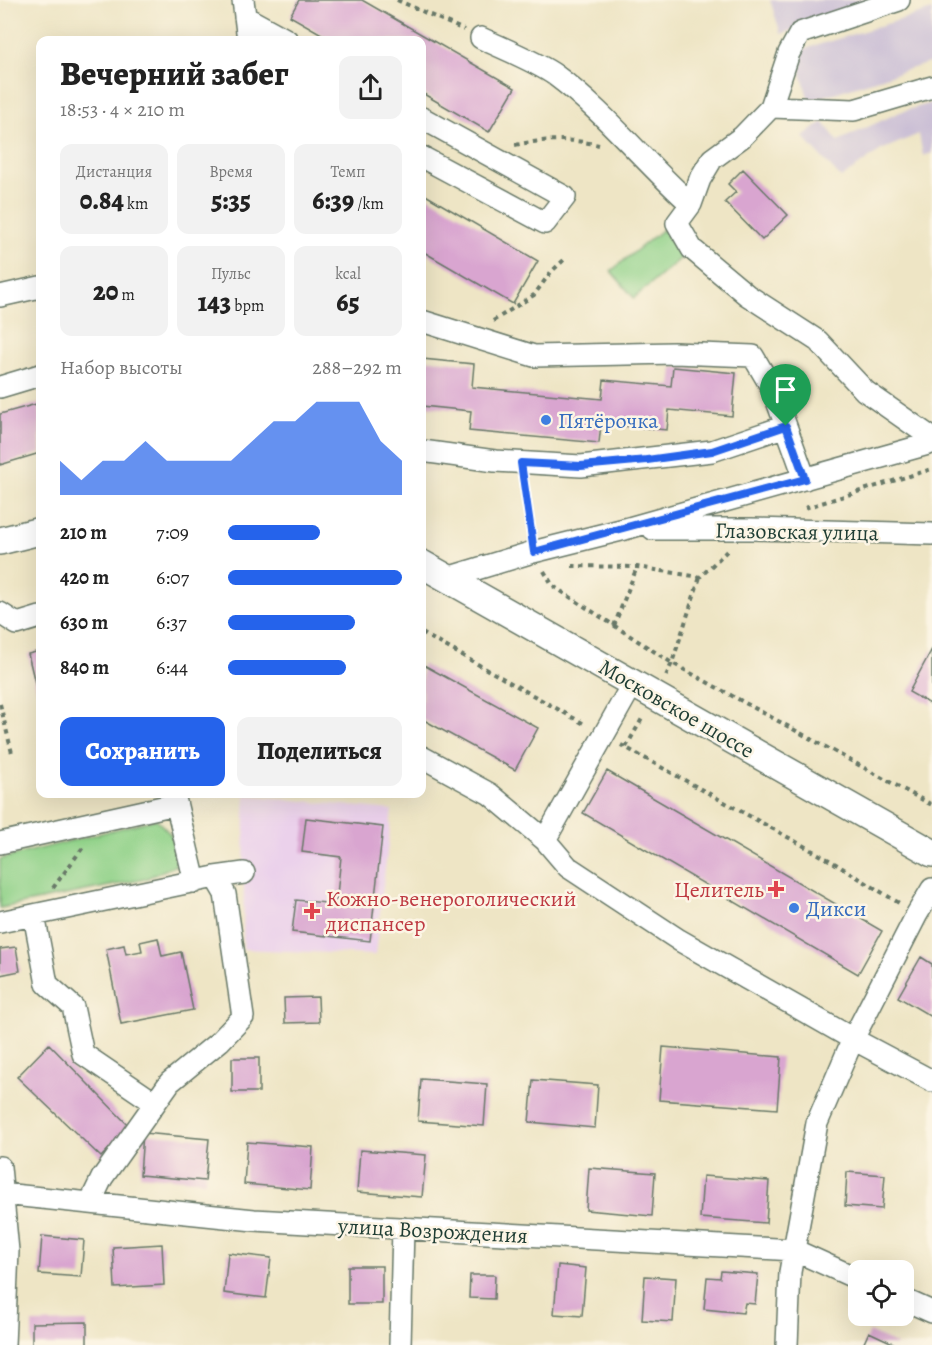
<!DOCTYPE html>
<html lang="ru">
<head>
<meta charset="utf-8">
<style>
	:root { --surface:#fff; --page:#f2f2f2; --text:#222; --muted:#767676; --accent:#2563eb }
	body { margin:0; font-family:Alegreya,serif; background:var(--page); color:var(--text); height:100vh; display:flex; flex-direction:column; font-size:22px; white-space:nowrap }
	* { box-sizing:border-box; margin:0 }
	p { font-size:20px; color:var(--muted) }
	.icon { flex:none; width:33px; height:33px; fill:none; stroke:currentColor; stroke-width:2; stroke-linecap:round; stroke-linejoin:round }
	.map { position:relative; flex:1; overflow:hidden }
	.panel { position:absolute; left:36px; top:36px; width:390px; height:762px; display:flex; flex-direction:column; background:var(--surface); border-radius:12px; box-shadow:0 6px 24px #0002 }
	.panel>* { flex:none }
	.buttons { position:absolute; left:848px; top:1260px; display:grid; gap:12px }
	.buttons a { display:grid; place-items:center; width:66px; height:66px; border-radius:12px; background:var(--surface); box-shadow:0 6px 24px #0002; font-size:30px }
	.pin { position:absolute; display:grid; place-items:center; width:51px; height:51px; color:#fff; margin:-62px -26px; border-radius:50% 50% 50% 0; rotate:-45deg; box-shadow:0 0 6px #0007 }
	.pin .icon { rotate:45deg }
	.round { display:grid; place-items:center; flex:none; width:63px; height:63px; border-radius:12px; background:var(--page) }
	.overview { display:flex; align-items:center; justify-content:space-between; height:102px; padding:0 24px }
	h1 { font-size:33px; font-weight:800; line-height:45px }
	.stats { display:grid; grid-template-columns:repeat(3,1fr); gap:9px; height:102px; padding:6px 24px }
	.stats div { display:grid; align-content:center; border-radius:12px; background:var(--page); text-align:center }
	.stats b { font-size:26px; font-weight:800 }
	.stats small { font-size:16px; font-weight:400 }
	.stats p { font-size:16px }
	.chart { height:168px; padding:12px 24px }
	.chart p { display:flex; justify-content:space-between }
	.chart svg { width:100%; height:108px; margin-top:6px; fill:var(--accent); opacity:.7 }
	.button { display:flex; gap:12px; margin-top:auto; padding:12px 24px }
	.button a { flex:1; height:69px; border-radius:12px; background:var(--accent); color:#fff; font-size:24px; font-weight:800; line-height:69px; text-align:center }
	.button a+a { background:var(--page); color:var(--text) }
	ul { padding:0 24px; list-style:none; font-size:20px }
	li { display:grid; grid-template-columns:96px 72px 1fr; align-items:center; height:45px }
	li i { height:15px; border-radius:8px; background:var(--accent) }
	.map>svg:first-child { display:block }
</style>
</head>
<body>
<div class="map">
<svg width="932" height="1345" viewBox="0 0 932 1345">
	<rect width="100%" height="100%" fill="#fcf5e5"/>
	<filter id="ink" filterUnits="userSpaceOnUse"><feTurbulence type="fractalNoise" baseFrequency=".0167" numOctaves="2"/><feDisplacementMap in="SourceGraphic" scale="12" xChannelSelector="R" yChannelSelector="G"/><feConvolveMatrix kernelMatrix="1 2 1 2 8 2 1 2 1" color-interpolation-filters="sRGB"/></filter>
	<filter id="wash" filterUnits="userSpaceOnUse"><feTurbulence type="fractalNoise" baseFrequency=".008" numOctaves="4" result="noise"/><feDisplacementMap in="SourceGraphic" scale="24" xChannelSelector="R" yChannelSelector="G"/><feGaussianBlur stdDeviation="1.35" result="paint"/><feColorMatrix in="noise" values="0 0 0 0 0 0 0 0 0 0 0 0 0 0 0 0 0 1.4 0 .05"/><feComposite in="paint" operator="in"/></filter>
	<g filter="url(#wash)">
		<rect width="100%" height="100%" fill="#eee5c5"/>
		<!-- built -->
		<path fill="#ebd1eb" d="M245 795 392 810 375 955 243 949Z"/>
		<!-- industrial -->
		<path fill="#cbbfd5" d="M770 0H880L781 34Z
			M932 10V62L809 101 795 52Z
			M932 103V153L923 156 919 134 881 150 841 178 803 137 823 122 838 141 900 112Z"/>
		<!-- green -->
		<path fill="#91d289" stroke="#58885e" stroke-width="1.5" d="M663 229 682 257 634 298 611 271Z
			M156 819 172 836 176 865 145 879 0 908V859Z"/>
		<g id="blocks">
			<!-- building -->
			<path fill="#d9a5d0" d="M299 0H362L515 88 489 132 422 93V40H332L290 16Z
				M743 169 788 215 762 240 725 202 736 192 728 184Z
				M422 193 538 261 513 304 422 251Z
				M422 359 474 364 472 387 602 399 604 380 671 386 673 367 736 373 732 416 669 410 667 430 601 424 599 443 469 431 471 411 422 406Z
				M40 403V453L0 465V414Z
				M932 649V705L909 692Z
				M40 651V704L28 654Z
				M422 664 538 728 515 770 422 719Z
				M607 771 882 931 858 974 583 813Z
				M306 818 383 827 370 941 292 932 296 900 336 904 341 857 302 852Z
				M158 938 162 956 181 952 193 1010 121 1024 106 949 124 945 126 954 142 951 140 942Z
				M16 947 20 971 0 975V949Z
				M921 957 932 964V1017L898 997Z
				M318 997 319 1022 285 1023 284 998Z
				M49 1044 130 1127 101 1157 17 1077Z
				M663 1047 781 1057 777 1109 659 1100Z
				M232 1058H259V1092H232Z
				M421 1079 487 1084 484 1126 418 1121Z
				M533 1080 598 1085 595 1128 529 1122Z
				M143 1133 209 1139 205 1181 140 1175Z
				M247 1142 313 1147 310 1190 244 1184Z
				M360 1150 426 1155 422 1197 357 1192Z
				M589 1168 655 1173 652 1216 586 1210Z
				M847 1172 885 1175 882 1209 845 1206Z
				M703 1176 769 1181 766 1223 700 1218Z
				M42 1236 84 1240 81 1277 39 1274Z
				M162 1244 164 1285 115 1288 113 1247Z
				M228 1253 271 1258 266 1298 224 1293Z
				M558 1265 586 1268 582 1316 554 1314Z
				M348 1266H382V1304H348Z
				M721 1271 758 1274 755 1304 745 1303 743 1313 704 1309 707 1277 720 1278Z
				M470 1275H495L494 1299 469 1298Z
				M645 1276 676 1278 673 1322 642 1320Z
				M87 1322V1345H32V1323Z
				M869 1332 897 1345H863Z"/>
		</g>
	</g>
	<g filter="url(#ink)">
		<use href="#blocks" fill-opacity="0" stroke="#677867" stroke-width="1.5"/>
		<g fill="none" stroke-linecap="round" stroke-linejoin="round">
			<defs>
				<path id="minor" d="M243 0 248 40
					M899 0 800 33 789 53 771 107 854 110 932 87
					M245 17 287 40
					M481 38C502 48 537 62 555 75 605 112 644 162 691 204
					M771 107 742 137 712 159 700 179 691 204 677 223 692 249 747 295 818 341 865 391 932 438
					M422 118 565 197 545 223 422 157
					M0 296 40 287
					M422 321 534 356 674 353 753 356 773 390 805 479
					M0 387 40 375
					M422 451 495 461 581 466 712 451 786 426
					M653 529H751L932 534
					M447 578 533 552 625 529 932 443
					M0 613 17 624 40 617
					M422 757 490 794 545 840 568 867 679 940 853 1039 932 1081
					M174 794 195 882
					M545 840 633 683
					M0 843 176 804
					M215 877 244 873
					M34 915 47 984 73 1007 83 1054 155 1103
					M0 922 215 877 225 894 243 1017 220 1041 170 1082 102 1178 90 1203
					M0 1167 8 1251 4 1345
					M3 1194 254 1220 794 1250 858 1279
					M903 1299 932 1312
					M400 1345 403 1228
					M787 1345 790 1272 817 1123 853 1039 917 914 932 889"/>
				<path id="major" d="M0 541 40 531
					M422 564 932 853"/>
			</defs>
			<!-- minor casing -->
			<use href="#minor" stroke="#677867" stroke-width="24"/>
			<!-- major casing -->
			<use href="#major" stroke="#677867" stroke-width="30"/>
			<!-- path -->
			<path stroke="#677867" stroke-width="4" stroke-dasharray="4.5 4.5" stroke-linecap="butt" d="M397 0 464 30
				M515 145C545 139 569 138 599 145
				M493 321 534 295 551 272 566 258
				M524 482 531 531
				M805 508 932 469
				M572 566 637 567 700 577 729 549
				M544 571 553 586 672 663 932 805
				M614 626 637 567
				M422 633 586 725
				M666 676 672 663 700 577
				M0 704 12 753
				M621 745 831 861 899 903
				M626 747 643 717
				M53 888 84 846"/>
			<!-- minor -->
			<use href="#minor" stroke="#fff" stroke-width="21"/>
			<!-- major -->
			<use href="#major" stroke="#fff" stroke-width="27"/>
		</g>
	</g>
	<g fill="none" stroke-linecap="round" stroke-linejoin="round" filter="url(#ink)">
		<defs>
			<path id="route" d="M786 426 805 479 534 552 521 463 581 466 647 460 712 451Z"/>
		</defs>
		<!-- route casing -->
		<use href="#route" stroke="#fff" stroke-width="12"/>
		<!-- route -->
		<use href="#route" stroke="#2563eb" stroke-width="8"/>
	</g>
	<!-- markers -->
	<g fill="#3f7fe0" stroke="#fcf5e5" stroke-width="2">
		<circle cx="546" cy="420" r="6"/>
		<circle cx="794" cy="908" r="6"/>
	</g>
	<g fill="#e0444e" stroke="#fcf5e5" stroke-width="2">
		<path d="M773 880h6v6h6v6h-6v6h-6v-6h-6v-6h6z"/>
		<path d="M309 902h6v6h6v6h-6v6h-6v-6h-6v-6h6z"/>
	</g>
	<g text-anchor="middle" stroke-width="5" stroke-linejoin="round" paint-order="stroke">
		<!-- shop labels -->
		<g font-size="22" fill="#366cbe" stroke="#fcf5e5" text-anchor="start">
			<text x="558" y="428">Пятёрочка</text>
			<text x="806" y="916">Дикси</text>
		</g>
		<!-- street labels -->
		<g font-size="22" fill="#1f3d34" stroke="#fcf5e5">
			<text transform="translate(797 531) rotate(1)" y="8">Глазовская улица</text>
			<text transform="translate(677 708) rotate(30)" y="8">Московское шоссе</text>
			<text transform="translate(433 1230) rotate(3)" y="8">улица Возрождения</text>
		</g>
		<!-- health labels -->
		<g font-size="22" fill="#be3a42" stroke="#fcf5e5" text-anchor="end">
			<text x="764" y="897">Целитель</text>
			<text x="326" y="906" text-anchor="start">Кожно-венероголический<tspan x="326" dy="25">диспансер</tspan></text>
		</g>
	</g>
</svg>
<div class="buttons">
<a><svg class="icon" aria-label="locate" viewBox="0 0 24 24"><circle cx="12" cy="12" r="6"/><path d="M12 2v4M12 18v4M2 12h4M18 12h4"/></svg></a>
</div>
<div class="pin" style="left:786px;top:426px;background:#1e9e55"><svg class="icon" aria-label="arrive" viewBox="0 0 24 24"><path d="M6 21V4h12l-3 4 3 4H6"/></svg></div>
<section class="panel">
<div class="overview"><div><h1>Вечерний забег</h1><p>18:53 · 4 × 210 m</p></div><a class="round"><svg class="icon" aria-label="share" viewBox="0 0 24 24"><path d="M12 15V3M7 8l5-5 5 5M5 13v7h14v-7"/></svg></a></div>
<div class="stats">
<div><p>Дистанция</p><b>0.84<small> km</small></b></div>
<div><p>Время</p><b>5:35</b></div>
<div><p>Темп</p><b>6:39<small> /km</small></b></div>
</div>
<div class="stats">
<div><b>20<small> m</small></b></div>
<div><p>Пульс</p><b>143<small> bpm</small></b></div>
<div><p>kcal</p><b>65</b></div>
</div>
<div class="chart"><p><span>Набор высоты</span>288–292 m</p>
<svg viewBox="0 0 160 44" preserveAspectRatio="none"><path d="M0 44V30L10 38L20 30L30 30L40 22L50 30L60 30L70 30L80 30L90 22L100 14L110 14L120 6L130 6L140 6L150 22L160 30V44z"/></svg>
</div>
<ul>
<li><b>210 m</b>7:09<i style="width:53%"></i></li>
<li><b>420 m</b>6:07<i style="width:100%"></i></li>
<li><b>630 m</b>6:37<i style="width:73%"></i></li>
<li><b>840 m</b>6:44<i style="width:68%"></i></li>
</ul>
<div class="button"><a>Сохранить</a><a>Поделиться</a></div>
</section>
</div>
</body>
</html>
